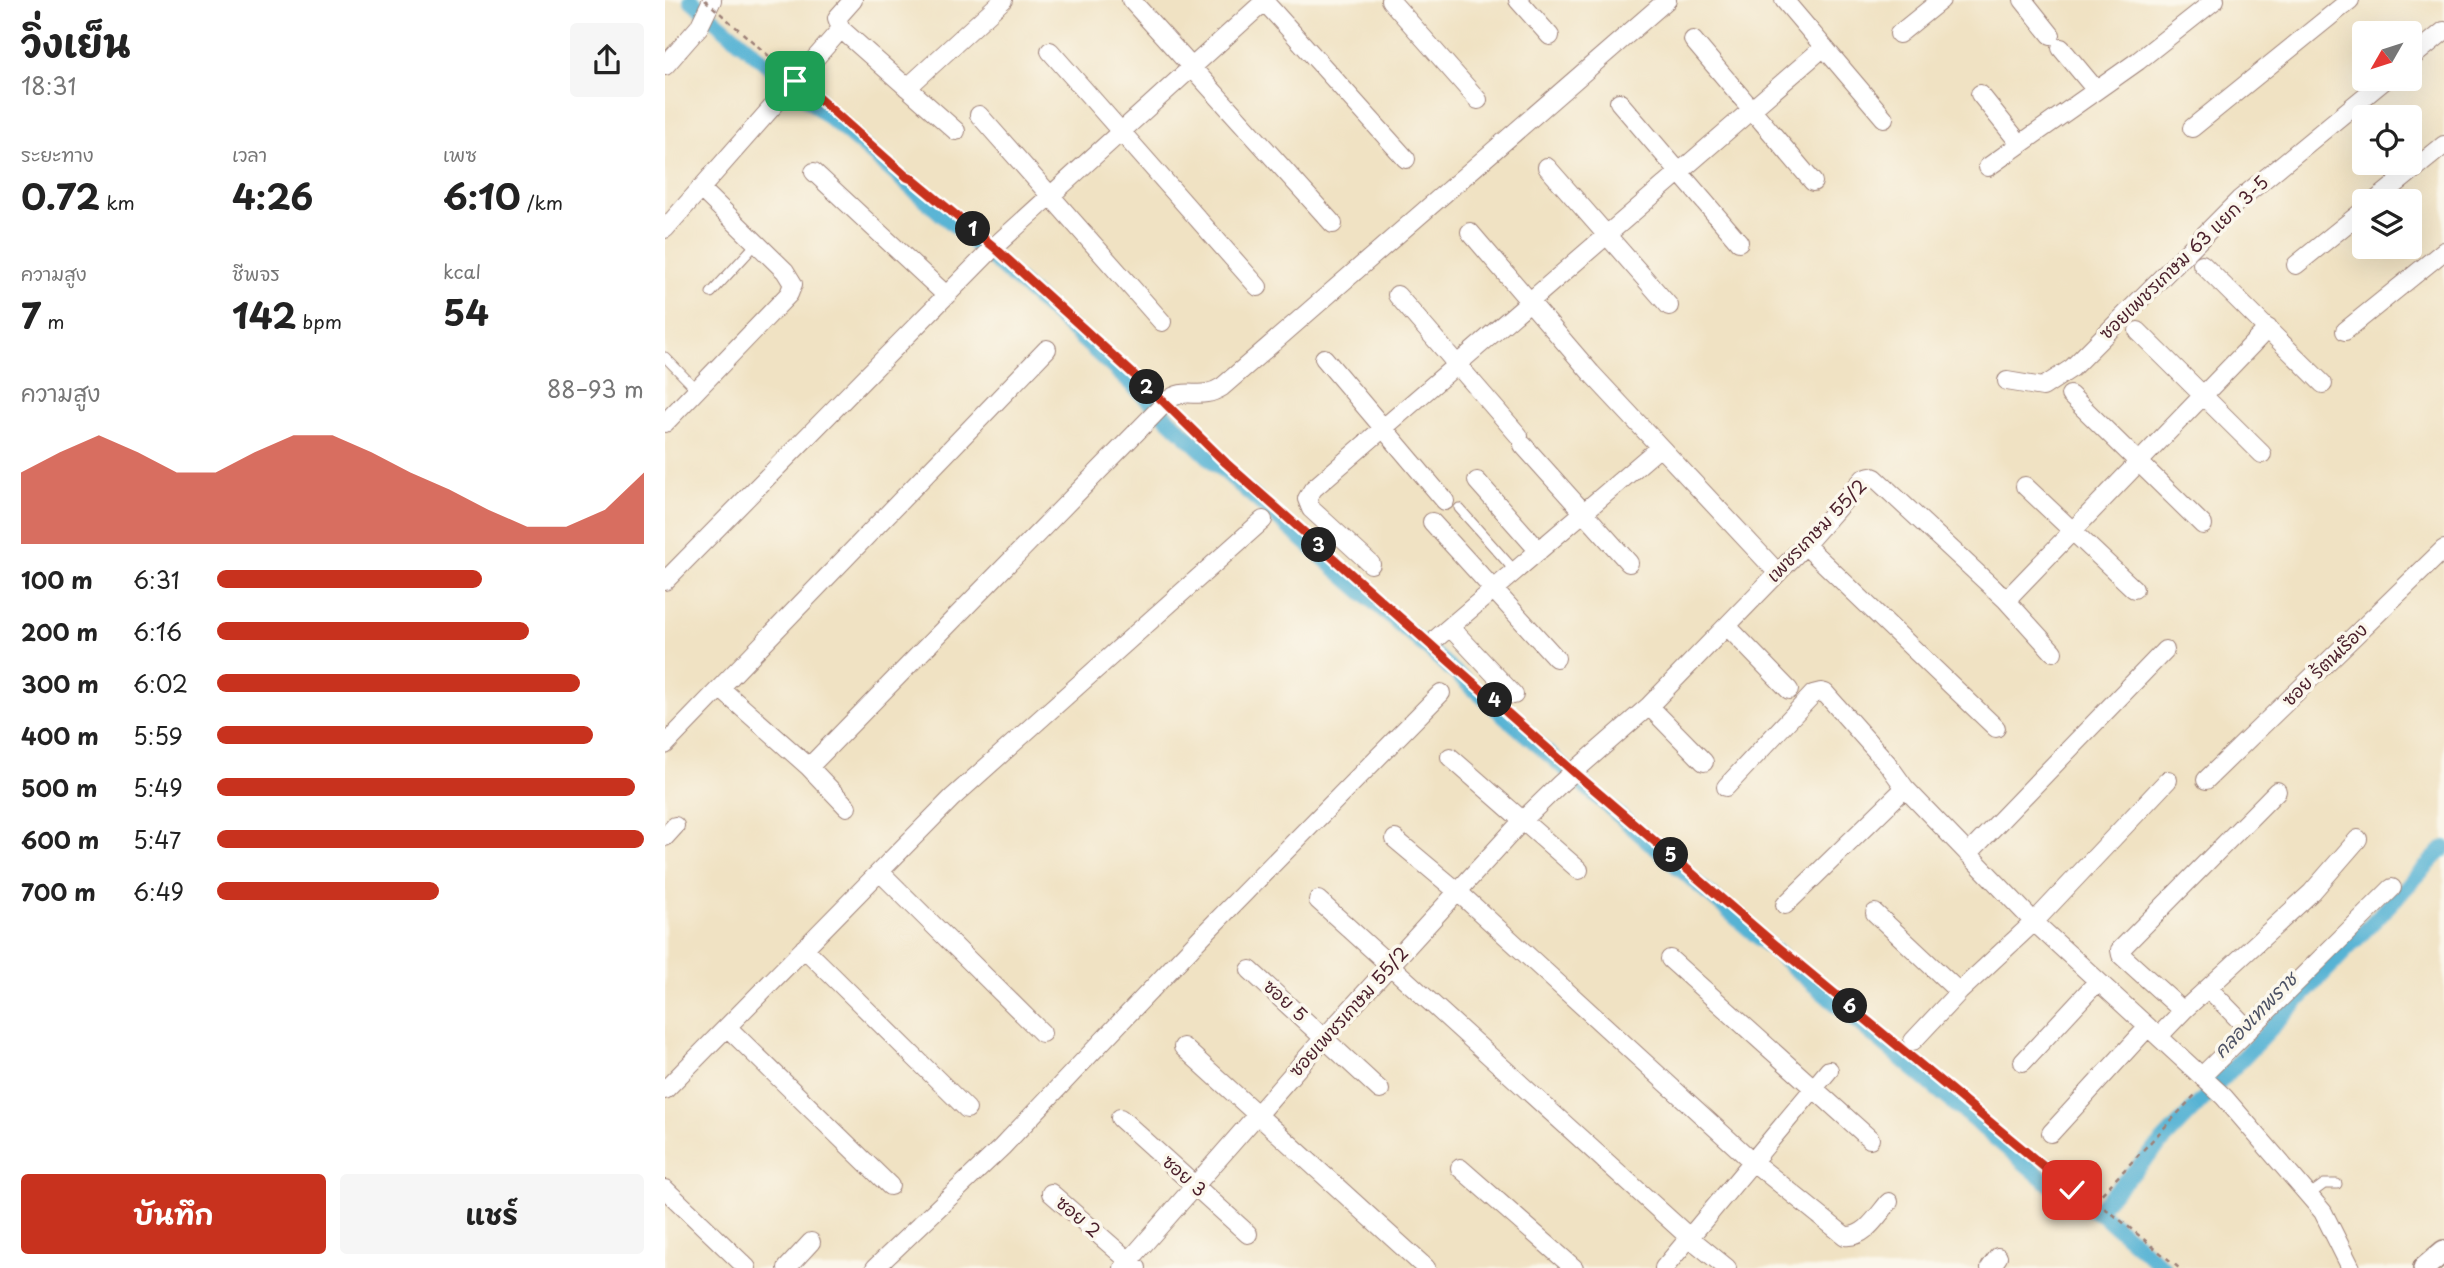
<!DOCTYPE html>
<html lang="th">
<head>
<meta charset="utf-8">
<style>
	:root { --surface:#fff; --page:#f6f6f6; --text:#222; --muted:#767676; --accent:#c8321e }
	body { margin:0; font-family:"Playpen Sans","Playpen Sans Thai",sans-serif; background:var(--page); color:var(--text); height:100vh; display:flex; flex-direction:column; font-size:26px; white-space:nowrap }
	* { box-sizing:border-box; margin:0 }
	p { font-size:23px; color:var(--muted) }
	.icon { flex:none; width:38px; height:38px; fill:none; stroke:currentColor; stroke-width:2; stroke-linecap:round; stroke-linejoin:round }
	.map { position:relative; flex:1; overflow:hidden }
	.drawer { display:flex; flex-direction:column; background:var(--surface); width:665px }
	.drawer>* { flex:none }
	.needle { width:46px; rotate:231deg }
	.buttons { position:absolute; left:1687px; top:21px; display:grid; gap:14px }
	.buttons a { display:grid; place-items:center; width:70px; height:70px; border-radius:7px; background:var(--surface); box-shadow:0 7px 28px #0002; font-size:35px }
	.pin { position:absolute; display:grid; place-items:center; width:60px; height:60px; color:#fff; margin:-30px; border-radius:14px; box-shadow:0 4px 10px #0006 }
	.km { position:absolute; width:35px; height:35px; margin:-18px; border-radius:50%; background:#222; color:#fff; font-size:19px; line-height:35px; text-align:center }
	.round { display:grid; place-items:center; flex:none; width:74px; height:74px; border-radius:7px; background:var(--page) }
	.headline { display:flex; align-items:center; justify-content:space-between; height:119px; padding:0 21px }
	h1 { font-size:38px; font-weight:700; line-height:52px }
	.figures { display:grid; grid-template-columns:repeat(3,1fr); gap:10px; height:119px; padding:7px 21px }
	.figures div { display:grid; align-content:center }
	.figures b { font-size:35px; font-weight:700 }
	.figures small { font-size:19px; font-weight:400 }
	.figures p { font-size:19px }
	.chart { height:196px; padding:14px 21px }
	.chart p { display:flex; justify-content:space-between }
	.chart svg { width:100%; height:126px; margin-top:7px; fill:var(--accent); opacity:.7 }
	.action { display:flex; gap:14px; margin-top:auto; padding:14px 21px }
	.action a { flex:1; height:80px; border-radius:7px; background:var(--accent); color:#fff; font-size:28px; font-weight:700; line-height:80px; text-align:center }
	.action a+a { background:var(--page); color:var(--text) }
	ul { padding:0 21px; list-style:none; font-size:23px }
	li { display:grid; grid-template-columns:112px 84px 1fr; align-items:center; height:52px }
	li i { height:18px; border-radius:9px; background:var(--accent) }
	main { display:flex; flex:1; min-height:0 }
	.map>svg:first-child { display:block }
</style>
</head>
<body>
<main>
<section class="drawer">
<div class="headline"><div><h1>วิ่งเย็น</h1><p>18:31</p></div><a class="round"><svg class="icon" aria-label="share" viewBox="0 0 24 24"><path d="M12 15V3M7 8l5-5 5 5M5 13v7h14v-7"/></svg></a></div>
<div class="figures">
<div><p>ระยะทาง</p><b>0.72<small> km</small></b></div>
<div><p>เวลา</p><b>4:26</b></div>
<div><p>เพซ</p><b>6:10<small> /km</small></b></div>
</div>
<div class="figures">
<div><p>ความสูง</p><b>7<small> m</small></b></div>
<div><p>ชีพจร</p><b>142<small> bpm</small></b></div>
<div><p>kcal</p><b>54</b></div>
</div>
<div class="chart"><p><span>ความสูง</span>88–93 m</p>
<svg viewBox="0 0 160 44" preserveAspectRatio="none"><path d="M0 44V19L10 12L20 6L30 12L40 19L50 19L60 12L70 6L80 6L90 12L100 19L110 25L120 32L130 38L140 38L150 32L160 19V44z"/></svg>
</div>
<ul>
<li><b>100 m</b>6:31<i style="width:62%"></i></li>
<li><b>200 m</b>6:16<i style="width:73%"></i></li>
<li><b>300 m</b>6:02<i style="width:85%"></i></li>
<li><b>400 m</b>5:59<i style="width:88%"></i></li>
<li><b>500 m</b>5:49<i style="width:98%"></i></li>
<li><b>600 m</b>5:47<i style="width:100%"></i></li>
<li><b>700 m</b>6:49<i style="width:52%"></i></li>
</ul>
<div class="action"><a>บันทึก</a><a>แชร์</a></div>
</section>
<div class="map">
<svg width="1779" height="1268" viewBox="0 0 1779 1268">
	<rect width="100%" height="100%" fill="#fbf7ec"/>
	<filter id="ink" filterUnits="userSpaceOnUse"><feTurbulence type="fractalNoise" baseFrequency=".0143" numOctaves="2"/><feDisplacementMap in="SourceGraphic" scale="14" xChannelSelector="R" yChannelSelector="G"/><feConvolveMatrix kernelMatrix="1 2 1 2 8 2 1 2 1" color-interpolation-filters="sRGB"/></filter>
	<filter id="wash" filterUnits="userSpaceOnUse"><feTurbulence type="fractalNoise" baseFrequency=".00686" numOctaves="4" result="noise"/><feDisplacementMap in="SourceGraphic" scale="28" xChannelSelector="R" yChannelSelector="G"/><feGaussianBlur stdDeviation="1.57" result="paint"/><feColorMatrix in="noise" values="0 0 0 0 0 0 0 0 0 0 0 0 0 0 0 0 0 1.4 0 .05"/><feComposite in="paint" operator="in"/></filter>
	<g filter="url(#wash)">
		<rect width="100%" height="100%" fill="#f0e2c3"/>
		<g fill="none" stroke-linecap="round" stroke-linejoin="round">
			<!-- canal -->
			<path stroke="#56b3d4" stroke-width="16" d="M26 0C204 151 383 302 551 464L1124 964 1401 1198 1438 1215 1499 1268
				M1431 1211 1779 848"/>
		</g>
	</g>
	<g filter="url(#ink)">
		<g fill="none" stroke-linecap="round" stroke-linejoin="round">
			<defs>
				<path id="service" d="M46 293 92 243
					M0 357 32 390
					M794 508 850 571
					M1644 1195 1659 1184H1672"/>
				<path id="minor" d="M466 0 668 224
					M598 0 741 159
					M725 0 813 100
					M853 0 885 36
					M1119 0 1219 118
					M1358 0 1386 35
					M176 29 291 131
					M1234 34 1276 0
					M1028 40 1148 182
					M1396 48 1431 90
					M385 51 593 287
					M1745 59 1779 31
					M0 66 34 27 47 0
					M242 88 338 0
					M1315 94 1355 144
					M954 102 1074 242
					M314 115 497 322
					M1527 128 1685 0
					M882 167 1004 306
					M1323 167 1473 61 1550 0
					M149 172 281 295
					M1710 201 1779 145
					M0 229 176 29 172 18 188 0
					M805 232 926 373 1112 572
					M1537 264 1658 384
					M1631 265 1699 210
					M732 295 854 436
					M1473 331 1597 454
					M1680 331 1779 251
					M659 358 780 501
					M1342 381 1378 387 1407 368 1574 200 1721 79
					M1405 395 1538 525
					M0 423 124 294 128 284 120 271 35 188
					M858 445 964 563
					M812 481 874 551
					M1360 486 1469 589
					M767 522 891 658
					M1140 545 1331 728
					M706 564 646 509 642 499 648 489 1159 47
					M0 581 329 247 601 0
					M1341 600 1603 328
					M1062 626 1124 690
					M785 627 849 695
					M773 637 995 447
					M55 688 144 767 502 401C522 385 533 402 557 387L1002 0
					M984 706 1039 762
					M0 745 382 349
					M785 757 914 870
					M144 767 182 807
					M1541 780 1779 549
					M1061 787 1148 694 1156 692 1160 693 1222 763 1240 788 1369 922 1559 1097 1658 1212 1686 1268
					M1612 791 1455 950 1456 955 1518 1011 1647 892 1693 839
					M0 837 10 826
					M730 839 792 891 1088 1162 1180 1236C1200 1238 1212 1216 1224 1202
					M1303 854 1500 650
					M215 872 377 1033
					M653 900 1025 1238 1062 1268
					M1120 905 1240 788
					M1210 913 1294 992
					M139 948 302 1109
					M1005 959 1205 1139
					M585 970 715 1090
					M1544 989 1584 1030
					M62 1027 225 1186
					M1494 1036 1518 1011
					M1248 1041 1294 992 1369 922 1503 780
					M518 1047 761 1268
					M1358 1062 1433 981
					M1537 1076 1727 888
					M0 1090 287 798 598 520
					M455 1118 583 1234
					M1386 1133 1483 1027
					M795 1168 909 1268
					M0 1189 82 1268
					M386 1193 472 1268
					M122 1268 146 1242
					M210 1268 337 1147 538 935 776 693
					M458 1268 659 1038 858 820 896 783 984 706 1140 545 1199 478 1205 476 1210 478 1341 600 1388 652
					M999 1268 1164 1070
					M1325 1268 1333 1257"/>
				<path id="tertiary" d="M1759 1268 1779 1251"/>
			</defs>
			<!-- service casing -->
			<use href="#service" stroke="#9d8077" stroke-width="11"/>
			<!-- minor casing -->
			<use href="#minor" stroke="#9d8077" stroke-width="20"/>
			<!-- tertiary casing -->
			<use href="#tertiary" stroke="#9d8077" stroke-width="24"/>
			<!-- path -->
			<path stroke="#9d8077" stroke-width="2.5" stroke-dasharray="5 5" stroke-linecap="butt" d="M1430 1201 1531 1094"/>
			<!-- service -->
			<use href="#service" stroke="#fff" stroke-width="9"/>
			<!-- minor -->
			<use href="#minor" stroke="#fff" stroke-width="18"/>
			<!-- tertiary -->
			<use href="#tertiary" stroke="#fff" stroke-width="21"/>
			<!-- path-bridge -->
			<path stroke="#9d8077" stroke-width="2.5" stroke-dasharray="5 5" stroke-linecap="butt" d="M40 0 242 177 247 179C356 269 460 364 561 463L1033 878 1407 1190 1444 1211 1514 1268"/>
		</g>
	</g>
	<g fill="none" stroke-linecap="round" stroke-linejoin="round" filter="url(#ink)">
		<defs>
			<path id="route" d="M130 81 132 79 242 177 247 179 329 247 500 403 561 463 909 772 1107 942 1407 1190"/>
		</defs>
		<!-- route casing -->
		<use href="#route" stroke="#fff" stroke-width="14"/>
		<!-- route -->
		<use href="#route" stroke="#c8321e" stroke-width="9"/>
	</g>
	<g text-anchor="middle" stroke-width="7" stroke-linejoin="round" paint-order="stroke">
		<!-- street labels -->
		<g font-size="18" fill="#4a1f2b" stroke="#fbf7ec">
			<text transform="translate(1519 258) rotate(-44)" y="6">ซอยเพชรเกษม 63 แยก 3-5</text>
			<text transform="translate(1152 531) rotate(-46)" y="6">เพชรเกษม 55/2</text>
			<text transform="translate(1660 665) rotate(-44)" y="6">ซอย ร้ตนเรึอง</text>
			<text transform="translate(620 1001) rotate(43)" y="6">ซอย 5</text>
			<text transform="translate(684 1012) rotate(-48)" y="6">ซอยเพชรเกษม 55/2</text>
			<text transform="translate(519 1176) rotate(42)" y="6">ซอย 3</text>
			<text transform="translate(413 1217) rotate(41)" y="6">ซอย 2</text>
		</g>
		<!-- water labels -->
		<g font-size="19" font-style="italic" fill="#4e5366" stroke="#fbf7ec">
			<text transform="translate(1590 1015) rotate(-46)" y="7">คลองเทพราช</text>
		</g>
	</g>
</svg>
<div class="buttons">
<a><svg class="needle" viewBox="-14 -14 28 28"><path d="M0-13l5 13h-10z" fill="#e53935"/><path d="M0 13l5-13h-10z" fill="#767676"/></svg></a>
<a><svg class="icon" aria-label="locate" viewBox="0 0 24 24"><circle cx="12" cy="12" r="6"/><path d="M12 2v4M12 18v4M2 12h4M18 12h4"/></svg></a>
<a><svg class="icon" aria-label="layers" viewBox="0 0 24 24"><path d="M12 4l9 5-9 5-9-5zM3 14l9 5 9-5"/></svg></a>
</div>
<div class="pin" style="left:130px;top:81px;background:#1e9e55"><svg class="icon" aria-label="arrive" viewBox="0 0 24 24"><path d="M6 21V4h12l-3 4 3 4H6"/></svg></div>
<div class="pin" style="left:1407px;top:1190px;background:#d93025"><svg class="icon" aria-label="check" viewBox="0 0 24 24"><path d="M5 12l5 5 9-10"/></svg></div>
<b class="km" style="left:308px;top:229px">1</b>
<b class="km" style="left:482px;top:387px">2</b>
<b class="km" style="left:654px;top:545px">3</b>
<b class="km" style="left:830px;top:700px">4</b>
<b class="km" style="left:1006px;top:855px">5</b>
<b class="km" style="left:1185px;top:1006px">6</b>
</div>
</main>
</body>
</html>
